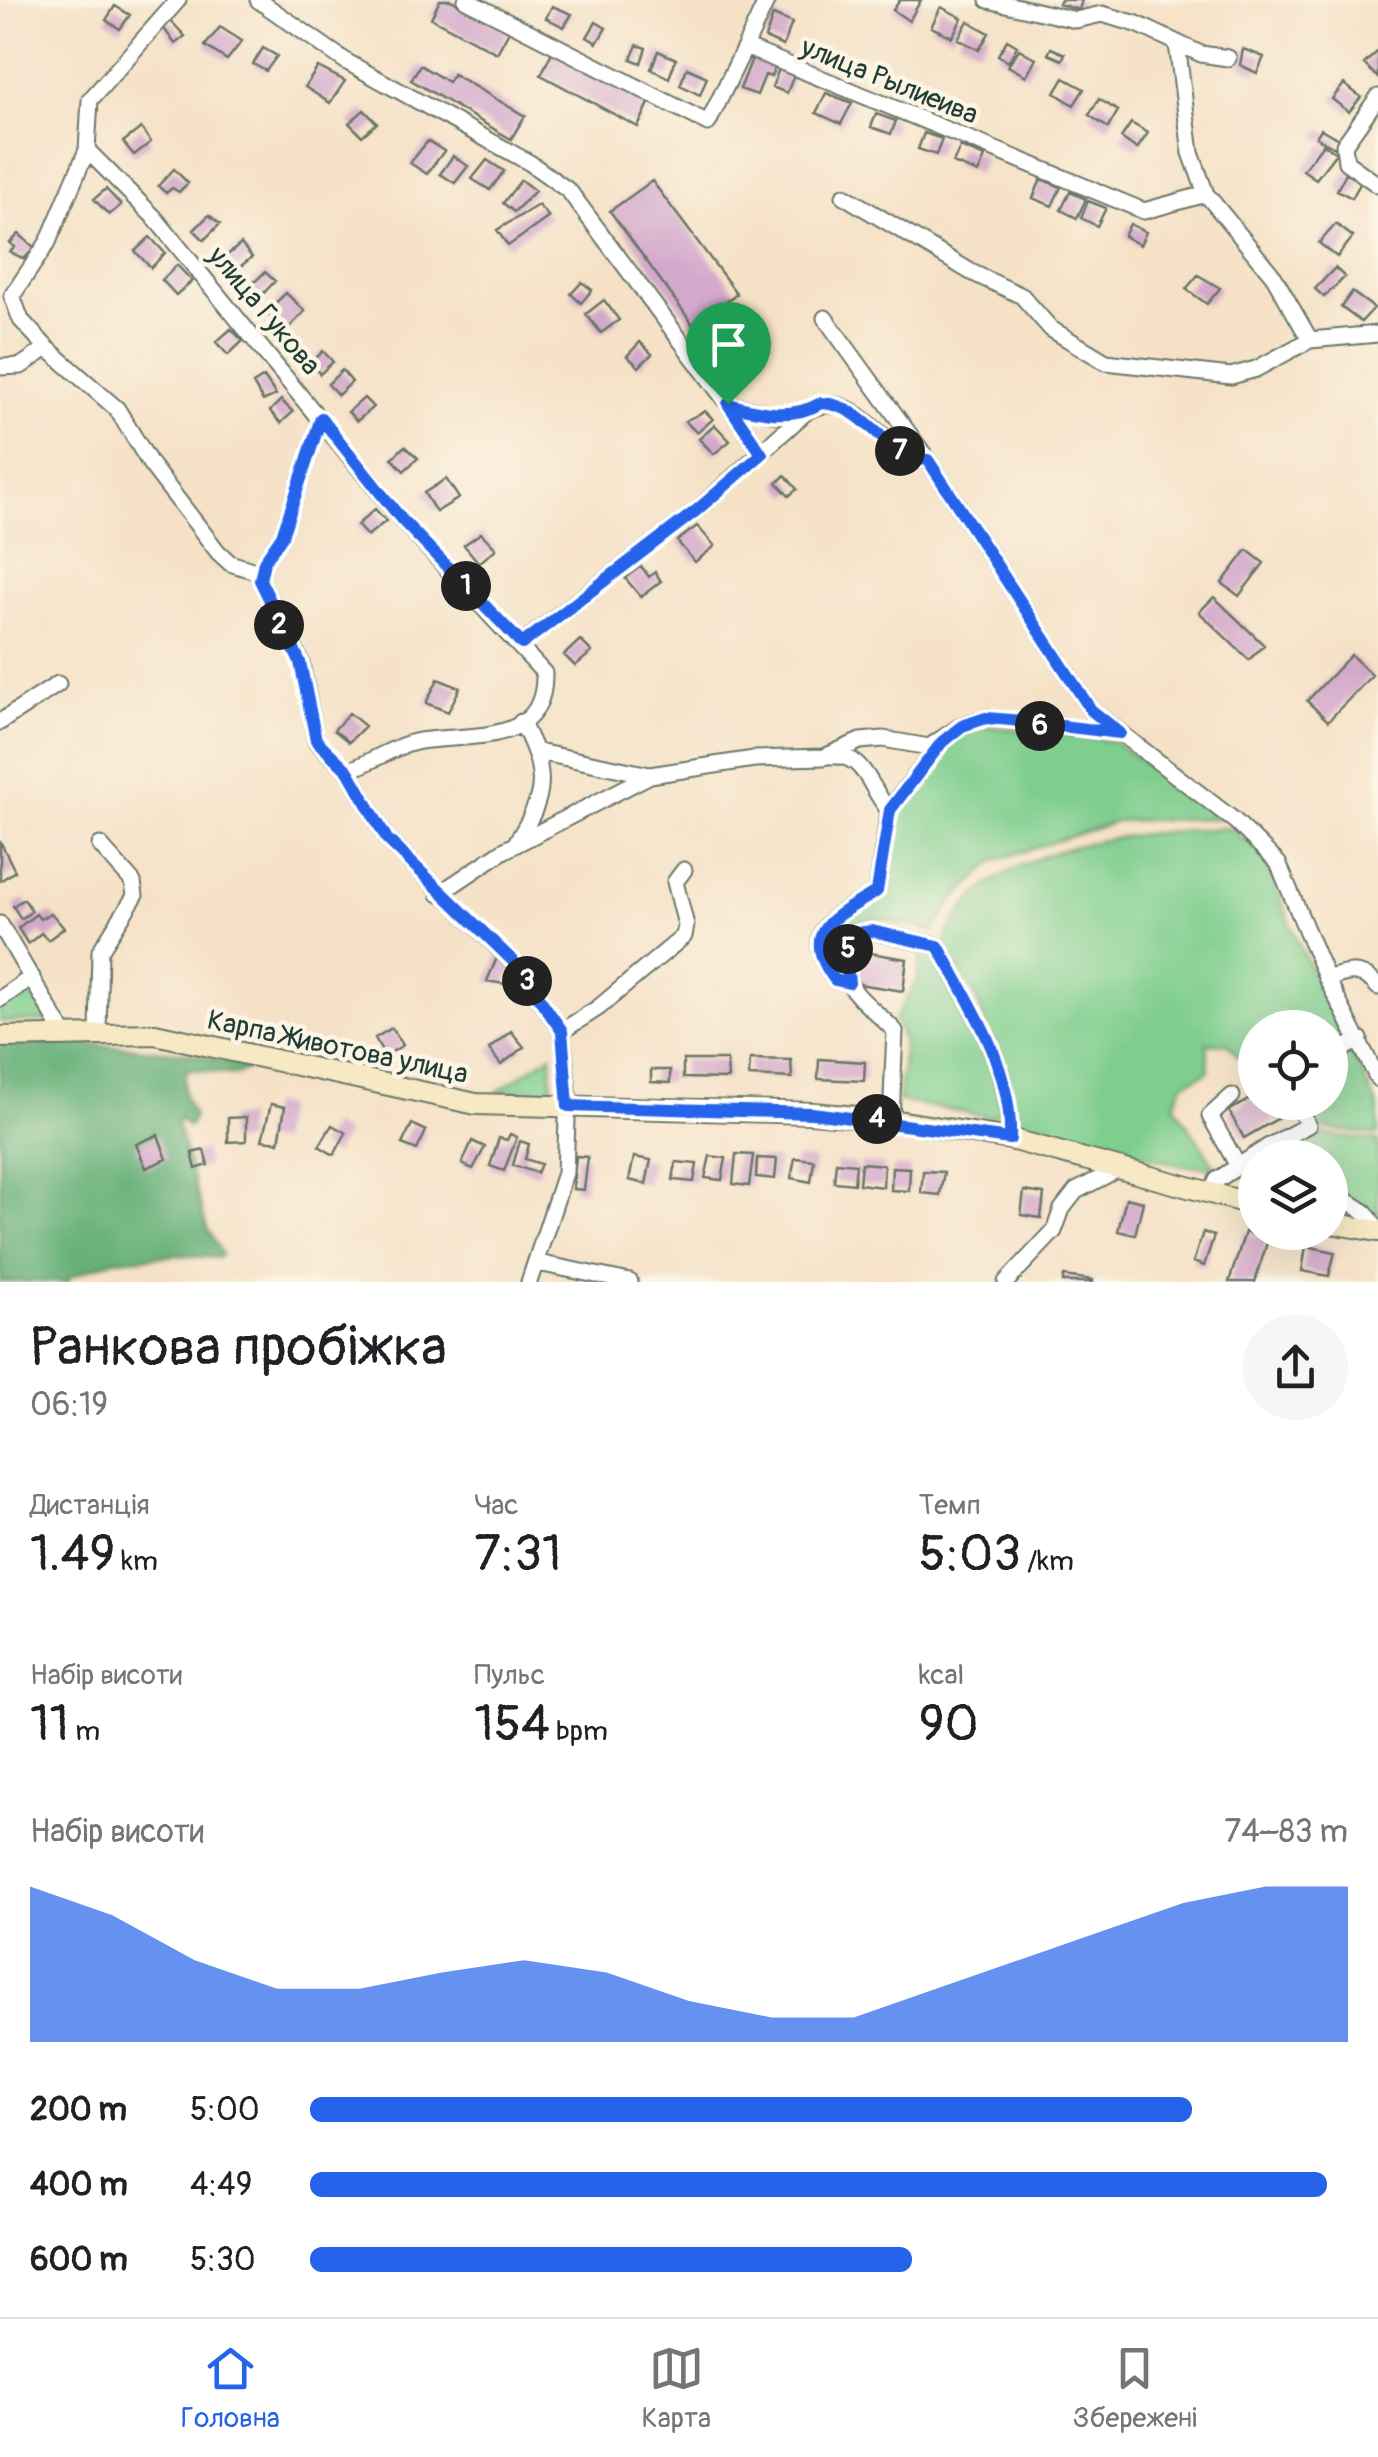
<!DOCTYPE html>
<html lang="uk">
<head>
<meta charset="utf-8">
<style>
	:root { --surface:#fff; --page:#f6f6f6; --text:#202124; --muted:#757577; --line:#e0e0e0; --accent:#2563eb }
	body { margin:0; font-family:Pangolin,sans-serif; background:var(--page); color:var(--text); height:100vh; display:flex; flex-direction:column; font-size:38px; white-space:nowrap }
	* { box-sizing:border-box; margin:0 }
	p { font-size:32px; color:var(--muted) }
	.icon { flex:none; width:55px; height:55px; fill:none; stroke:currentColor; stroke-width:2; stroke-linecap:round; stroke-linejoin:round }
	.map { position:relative; height:1282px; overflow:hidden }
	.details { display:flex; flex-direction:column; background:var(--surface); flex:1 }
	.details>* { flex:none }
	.tools { position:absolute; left:1238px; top:1010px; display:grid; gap:20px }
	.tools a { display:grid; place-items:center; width:110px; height:110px; border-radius:50%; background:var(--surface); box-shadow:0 10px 40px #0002; font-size:50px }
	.pin { position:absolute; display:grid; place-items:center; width:85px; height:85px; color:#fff; margin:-102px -42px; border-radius:50% 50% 50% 0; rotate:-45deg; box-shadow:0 0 10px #0007 }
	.pin .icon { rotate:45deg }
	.km { position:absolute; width:50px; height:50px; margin:-25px; border-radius:50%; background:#222; color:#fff; font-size:28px; line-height:50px; text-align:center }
	.round { display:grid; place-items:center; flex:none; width:105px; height:105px; border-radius:52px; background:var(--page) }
	.overview { display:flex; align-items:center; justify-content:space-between; height:170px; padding:0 30px }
	h1 { font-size:55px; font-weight:600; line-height:75px }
	.stats { display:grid; grid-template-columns:repeat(3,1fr); gap:15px; height:170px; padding:10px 30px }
	.stats div { display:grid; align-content:center }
	.stats b { font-size:50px; font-weight:600 }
	.stats small { font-size:28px; font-weight:400 }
	.stats p { font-size:28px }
	.chart { height:280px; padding:20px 30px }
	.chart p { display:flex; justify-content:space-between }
	.chart svg { width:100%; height:180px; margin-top:10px; fill:var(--accent); opacity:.7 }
	ul { padding:0 30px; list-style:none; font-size:32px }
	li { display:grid; grid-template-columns:160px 120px 1fr; align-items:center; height:75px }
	li i { height:25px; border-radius:12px; background:var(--accent) }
	.menu { display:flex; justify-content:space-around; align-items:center; height:140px; border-top:2px solid var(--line); background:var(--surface); font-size:28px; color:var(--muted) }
	.menu a { display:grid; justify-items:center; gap:5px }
	.menu .current { color:var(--accent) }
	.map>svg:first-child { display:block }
</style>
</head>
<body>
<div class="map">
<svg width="1378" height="1282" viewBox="0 0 1378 1282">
	<rect width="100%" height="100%" fill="#fcf5e5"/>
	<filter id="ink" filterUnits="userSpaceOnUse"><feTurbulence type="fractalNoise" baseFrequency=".01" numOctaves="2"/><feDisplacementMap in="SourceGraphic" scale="20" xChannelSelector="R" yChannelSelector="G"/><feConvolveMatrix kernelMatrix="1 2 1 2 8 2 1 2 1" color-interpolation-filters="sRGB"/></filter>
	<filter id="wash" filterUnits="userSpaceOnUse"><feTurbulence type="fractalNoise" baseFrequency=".0048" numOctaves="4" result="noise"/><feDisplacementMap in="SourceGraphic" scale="40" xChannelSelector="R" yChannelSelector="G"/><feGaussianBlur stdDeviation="2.25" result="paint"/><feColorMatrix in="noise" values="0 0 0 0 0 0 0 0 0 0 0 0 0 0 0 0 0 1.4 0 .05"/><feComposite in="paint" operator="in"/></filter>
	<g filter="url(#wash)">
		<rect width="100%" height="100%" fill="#f5e1c6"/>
		<!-- green -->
		<path fill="#7fce8e" stroke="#4f8661" stroke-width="2.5" d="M987 726 1114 741 1219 818 1118 821 994 861 952 902 934 931 874 918 843 927 841 920 882 897 890 883 896 812 915 787 962 732Z
			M1231 828 1263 855 1299 945 1345 1040 1330 1052V1028H1255V1077L1227 1043 1207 1044 1209 1071 1183 1084 1174 1104 1216 1168 1179 1165 1019 1121 975 995 943 946C982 840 1136 832 1231 828Z
			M933 949C968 1000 990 1051 1002 1111L992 1117 898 1101C900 1078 910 1040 894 1021L917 981 922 951Z
			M23 991 36 996 51 1021 0 1022V1005Z
			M1350 1049 1378 1107V1135L1313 1127 1299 1103 1330 1102V1061Z
			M551 1055 552 1092H497Z
			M1309 1133 1378 1141V1215L1330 1185V1158L1287 1157 1284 1145Z"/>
		<!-- forest -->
		<path fill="#67b179" stroke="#437756" stroke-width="2.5" d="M59 1041 189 1053 251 1067 236 1075 187 1069C181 1089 183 1098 194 1116L188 1127 179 1118 177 1125 207 1228 222 1254 218 1258 181 1255 114 1260 69 1277V1282H0V1045Z"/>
		<g id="blocks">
			<!-- building -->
			<path fill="#d3a8cb" d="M440 0H451L509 31 497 53 431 18Z
				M900 0H921L909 21 893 10Z
				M1061 0H1082L1079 10 1059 4Z
				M115 6 130 15 120 29 106 20Z
				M552 6 572 14 564 27 546 18Z
				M941 7 962 18 952 37 931 27Z
				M773 15 792 23 783 46 765 38Z
				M171 21 185 36 175 44 163 27Z
				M968 21 989 33 979 50 958 39Z
				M596 22 606 28 597 43 587 37Z
				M220 27 242 41 227 60 205 46Z
				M1007 40 1017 46 1008 62 998 55Z
				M637 45 646 48 641 63 631 59Z
				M263 48 277 56 266 71 253 64Z
				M1051 48 1065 54 1062 60 1048 54Z
				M1019 49 1036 59 1026 76 1008 66Z
				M1243 49 1264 57 1257 73 1240 65Z
				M658 51 676 59 669 78 651 69Z
				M1378 51V78L1364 64Z
				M552 52 650 101 638 127 541 75Z
				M753 56 776 64 771 77 765 75 757 95 740 89Z
				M420 65 448 82 453 74 525 116 511 139 411 80Z
				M318 67 345 81 330 103 305 87Z
				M687 68 707 77 700 95 680 85Z
				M779 69 794 75 787 93 772 87Z
				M1064 78 1084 89 1074 105 1055 93Z
				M1344 84 1361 97 1349 112 1332 99Z
				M826 93 852 103 841 124 816 113Z
				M1099 99 1118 111 1108 128 1089 115Z
				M364 110 377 123 362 136 349 123Z
				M876 114 896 121 891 134 871 127Z
				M1131 123 1148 133 1137 149 1121 138Z
				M141 128 151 142 134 155 123 142Z
				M1321 129 1340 140 1335 148 1316 137Z
				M924 133 942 139 936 155 918 149Z
				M428 141 444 151 427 174 410 163Z
				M1323 144 1336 153 1316 179 1303 170Z
				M960 147 985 157 978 173 953 163Z
				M453 156 468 166 455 183 440 174Z
				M487 160 504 171 490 190 472 179Z
				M174 169 188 183 179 192 172 188 166 193 158 186Z
				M1346 173 1361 182 1352 198 1337 190Z
				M1041 179 1061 187 1052 206 1033 198Z
				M521 180 535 191 514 212 503 203Z
				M652 181 737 294 694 326 610 211Z
				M106 189 121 205 109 215 94 199Z
				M1070 192 1086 199 1077 218 1061 210Z
				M1088 201 1106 208 1097 226 1081 218Z
				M538 205 549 217 508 246 497 230Z
				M209 215 220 224 204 240 194 230Z
				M1130 224 1146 232 1140 245 1124 236Z
				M1336 224 1353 237 1337 257 1319 243Z
				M19 234 35 248 24 259 10 252 15 247 10 243Z
				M150 237 165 253 151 268 135 251Z
				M241 244 252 257 236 270 225 257Z
				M177 265 192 281 176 295 162 280Z
				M1335 268 1345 277 1324 297 1315 289Z
				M265 272 275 281 259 298 248 288Z
				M1198 275 1220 288 1207 304 1186 289Z
				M582 282 592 290 581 303 571 294Z
				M1352 292 1374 308 1361 322 1341 307Z
				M286 293 305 311 285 332 266 312Z
				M604 300 619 320 601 333 586 314Z
				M231 329 243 341 228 355 216 342Z
				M640 342 652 354 639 367 627 356Z
				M323 351 333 362 320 374 311 363Z
				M342 370 352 382 338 395 328 384Z
				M264 377 276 395 263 401 253 384Z
				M364 398 373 407 357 421 348 412Z
				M281 400 293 412 281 423 270 411Z
				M705 411 713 419 697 433 685 421Z
				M715 425 730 441 714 454 699 439Z
				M405 446 418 458 404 471 392 458Z
				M785 475 797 489 789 496 777 483Z
				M446 479 459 498 436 512 424 493Z
				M375 509 386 521 367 536 357 525Z
				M697 526 715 546 695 562 677 541Z
				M481 533 496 549 479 563 464 545Z
				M1247 550 1264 563 1239 596 1222 583Z
				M641 566 649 577 655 572 661 581 641 597 625 578Z
				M1214 597 1264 645 1249 660 1199 612Z
				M580 640 592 652 575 666 564 655Z
				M1351 655 1372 675 1328 721 1307 701Z
				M438 679 460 688 448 712 426 703Z
				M349 713 365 726 349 742 334 730Z
				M0 841 15 871 0 881Z
				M24 899 32 911 21 919 13 906Z
				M51 913 64 928 48 940 41 933 28 944 18 928 36 914 40 919Z
				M858 951 907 959 903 991 852 983Z
				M499 953 515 968 504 984 487 981Z
				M392 1028 403 1045 385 1056 375 1038Z
				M511 1031 524 1047 501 1065 489 1049Z
				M750 1059 791 1060 792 1078 749 1076Z
				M819 1059 865 1062 864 1081 818 1079Z
				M683 1060H727L728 1079 683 1078Z
				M651 1070H670V1083L651 1082Z
				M1255 1096V1102H1293L1296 1108 1244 1138 1229 1111Z
				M271 1104 285 1107 279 1142 262 1140Z
				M246 1117V1141L228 1142V1118Z
				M412 1124 426 1131 417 1150 402 1144Z
				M332 1125 346 1133 334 1155 319 1146Z
				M510 1134 517 1137 504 1171 490 1166 499 1138 507 1140Z
				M158 1135 167 1159 146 1168 136 1144Z
				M472 1141 485 1147 473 1169 462 1164Z
				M520 1141 529 1144 525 1159 541 1164 537 1173 513 1165Z
				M204 1150 208 1165 196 1169 192 1153Z
				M736 1154 753 1155 749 1186 733 1184Z
				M576 1156 588 1157 584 1190 573 1189Z
				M710 1156 726 1158 722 1180 705 1178Z
				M634 1157 651 1160 646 1184 629 1180Z
				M757 1158 777 1159 775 1179 756 1177Z
				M795 1158 814 1160 811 1182 791 1178Z
				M676 1162 697 1164 694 1182 673 1180Z
				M836 1162 856 1164 854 1184 834 1182Z
				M861 1163 884 1165 883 1187 859 1184Z
				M892 1167 910 1168 909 1191 891 1190Z
				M923 1171 944 1172 940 1195 921 1193Z
				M1024 1191 1044 1194 1041 1218 1021 1215Z
				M1126 1198 1143 1202 1135 1235 1118 1231Z
				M1203 1232 1214 1236 1204 1266 1193 1262Z
				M1245 1232 1268 1239 1255 1282H1229Z
				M1306 1246 1335 1252 1329 1276 1302 1271Z
				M1064 1276 1093 1280V1282H1063Z"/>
		</g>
	</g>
	<g filter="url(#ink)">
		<use href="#blocks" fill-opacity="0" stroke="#6a7667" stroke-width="2.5"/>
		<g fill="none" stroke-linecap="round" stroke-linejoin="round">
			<defs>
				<path id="street" d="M178 0 90 100 87 150 154 217 402 520 544 673C546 747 471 733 420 741 396 745 371 762 348 771
					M258 0 347 62 530 163 569 191 728 404 777 415 806 412 697 510 521 644
					M466 0 708 123 745 47 1144 211 1206 194 1191 153 1177 44
					M988 0 1076 20 1102 14 1137 24 1201 54 1228 58
					M745 47 767 0
					M1378 97 1344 145 1346 162 1378 185
					M1206 194 1274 277 1310 340 1378 334
					M844 196 971 272 1022 296 1051 329 1106 362 1231 376 1256 369 1310 340
					M825 318 928 460 1091 710 1235 821 1278 863 1327 979 1378 1079
					M47 348 117 409 151 465 218 552 230 563 261 573
					M0 367 21 366 47 348 21 320 12 296 48 242 87 150
					M728 404 762 454
					M806 412C857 381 881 457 928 460
					M321 418 282 536 264 562 260 580 301 662 316 741 348 771 387 839 514 963 562 1031 568 1093 565 1173 529 1282
					M0 722 58 684
					M538 752 650 775
					M831 756C865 753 869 788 889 810L877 891C843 915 794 925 835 980L849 983
					M889 810 942 742
					M517 841C547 795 548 771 521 722
					M439 894 503 851 650 775 754 759 824 757 860 741 883 739 929 747 961 726 986 718 1120 733
					M0 924 64 1034
					M1327 979C1348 972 1362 967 1378 987
					M0 999 32 977
					M562 1031 598 1008 684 936 686 925 675 882 684 870
					M98 1033 100 951 135 896 133 882 100 845
					M1330 1057 1360 1039
					M1232 1096 1210 1116 1238 1166
					M891 1120 895 1031C863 997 828 986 857 933L871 931 938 946C970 1005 1013 1069 1010 1139
					M1269 1146 1308 1125 1296 1102
					M1330 1190 1365 1212 1378 1230
					M1211 1194 1217 1180 1269 1146 1277 1158
					M538 1263 630 1282
					M1006 1282 1054 1231 1062 1209 1076 1191 1118 1169"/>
				<path id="secondary" d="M0 1037 155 1034 476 1104 812 1113 891 1120 1010 1139 1255 1205
					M1330 1223 1378 1231"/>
			</defs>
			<!-- street casing -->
			<use href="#street" stroke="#6a7667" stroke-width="19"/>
			<!-- secondary casing -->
			<use href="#secondary" stroke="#6a7667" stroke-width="24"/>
			<!-- street -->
			<use href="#street" stroke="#fff" stroke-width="15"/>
			<!-- secondary -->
			<use href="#secondary" stroke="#f6e9c3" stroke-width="20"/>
		</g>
	</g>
	<g fill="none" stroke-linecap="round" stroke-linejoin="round" filter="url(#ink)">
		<defs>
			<path id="route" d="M821 403C866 404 884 457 928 460L1091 710 1120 733 1011 720 986 718 962 726 942 742 890 810 877 891C842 915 795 927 835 980L849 983 846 952 857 933 872 931 938 946C971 1005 1013 1069 1010 1139L812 1113 568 1106 562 1031 514 962 387 839 348 771 316 740 300 662 260 580 264 562 282 536 321 418 402 520 522 644 697 510 762 454 728 404C760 413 792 420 821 403Z"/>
		</defs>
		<!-- route casing -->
		<use href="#route" stroke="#fff" stroke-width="20"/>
		<!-- route -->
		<use href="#route" stroke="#2563eb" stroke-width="12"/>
	</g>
	<g text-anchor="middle" stroke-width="9" stroke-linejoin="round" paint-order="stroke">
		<!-- street labels -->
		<g font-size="28" fill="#1f3d34" stroke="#fcf5e5">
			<text transform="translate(890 80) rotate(22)" y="10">улица Рылиеива</text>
			<text transform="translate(265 310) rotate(50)" y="10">улица Гукова</text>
			<text transform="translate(338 1046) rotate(12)" y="10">Карпа Животова улица</text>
		</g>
	</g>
</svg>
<div class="tools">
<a><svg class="icon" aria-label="locate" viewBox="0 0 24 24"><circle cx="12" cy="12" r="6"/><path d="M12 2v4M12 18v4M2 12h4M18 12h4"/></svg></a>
<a><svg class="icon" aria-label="layers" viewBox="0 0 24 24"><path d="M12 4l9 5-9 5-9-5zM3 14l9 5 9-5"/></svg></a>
</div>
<div class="pin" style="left:728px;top:404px;background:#1e9e55"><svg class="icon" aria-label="arrive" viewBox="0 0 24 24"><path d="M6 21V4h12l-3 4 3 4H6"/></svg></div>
<b class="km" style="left:466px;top:586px">1</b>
<b class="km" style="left:279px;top:625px">2</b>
<b class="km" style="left:527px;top:981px">3</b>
<b class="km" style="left:877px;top:1119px">4</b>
<b class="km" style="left:848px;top:949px">5</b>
<b class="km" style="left:1040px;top:726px">6</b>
<b class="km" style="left:900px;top:451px">7</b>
</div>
<section class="details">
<div class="overview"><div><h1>Ранкова пробіжка</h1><p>06:19</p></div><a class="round"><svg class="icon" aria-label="share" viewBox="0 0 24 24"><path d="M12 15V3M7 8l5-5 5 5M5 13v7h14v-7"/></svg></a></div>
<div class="stats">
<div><p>Дистанція</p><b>1.49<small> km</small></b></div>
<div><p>Час</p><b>7:31</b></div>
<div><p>Темп</p><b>5:03<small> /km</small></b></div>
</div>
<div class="stats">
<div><p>Набір висоти</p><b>11<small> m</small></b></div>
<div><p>Пульс</p><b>154<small> bpm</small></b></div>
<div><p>kcal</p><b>90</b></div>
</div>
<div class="chart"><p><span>Набір висоти</span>74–83 m</p>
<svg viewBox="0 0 160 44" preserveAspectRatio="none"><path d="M0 44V6L10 13L20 24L30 31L40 31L50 27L60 24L70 27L80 34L90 38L100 38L110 31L120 24L130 17L140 10L150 6L160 6V44z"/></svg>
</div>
<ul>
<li><b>200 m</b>5:00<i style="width:85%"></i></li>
<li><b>400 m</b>4:49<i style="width:98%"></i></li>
<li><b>600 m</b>5:30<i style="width:58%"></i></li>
</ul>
</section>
<nav class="menu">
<a class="current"><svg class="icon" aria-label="home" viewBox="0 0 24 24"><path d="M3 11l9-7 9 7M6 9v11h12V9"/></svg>Головна</a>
<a><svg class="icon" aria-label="map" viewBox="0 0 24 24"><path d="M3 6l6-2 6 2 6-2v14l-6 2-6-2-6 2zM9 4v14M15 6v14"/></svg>Карта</a>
<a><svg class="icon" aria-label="saved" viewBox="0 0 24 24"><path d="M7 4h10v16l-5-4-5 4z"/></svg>Збережені</a>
</nav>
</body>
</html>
